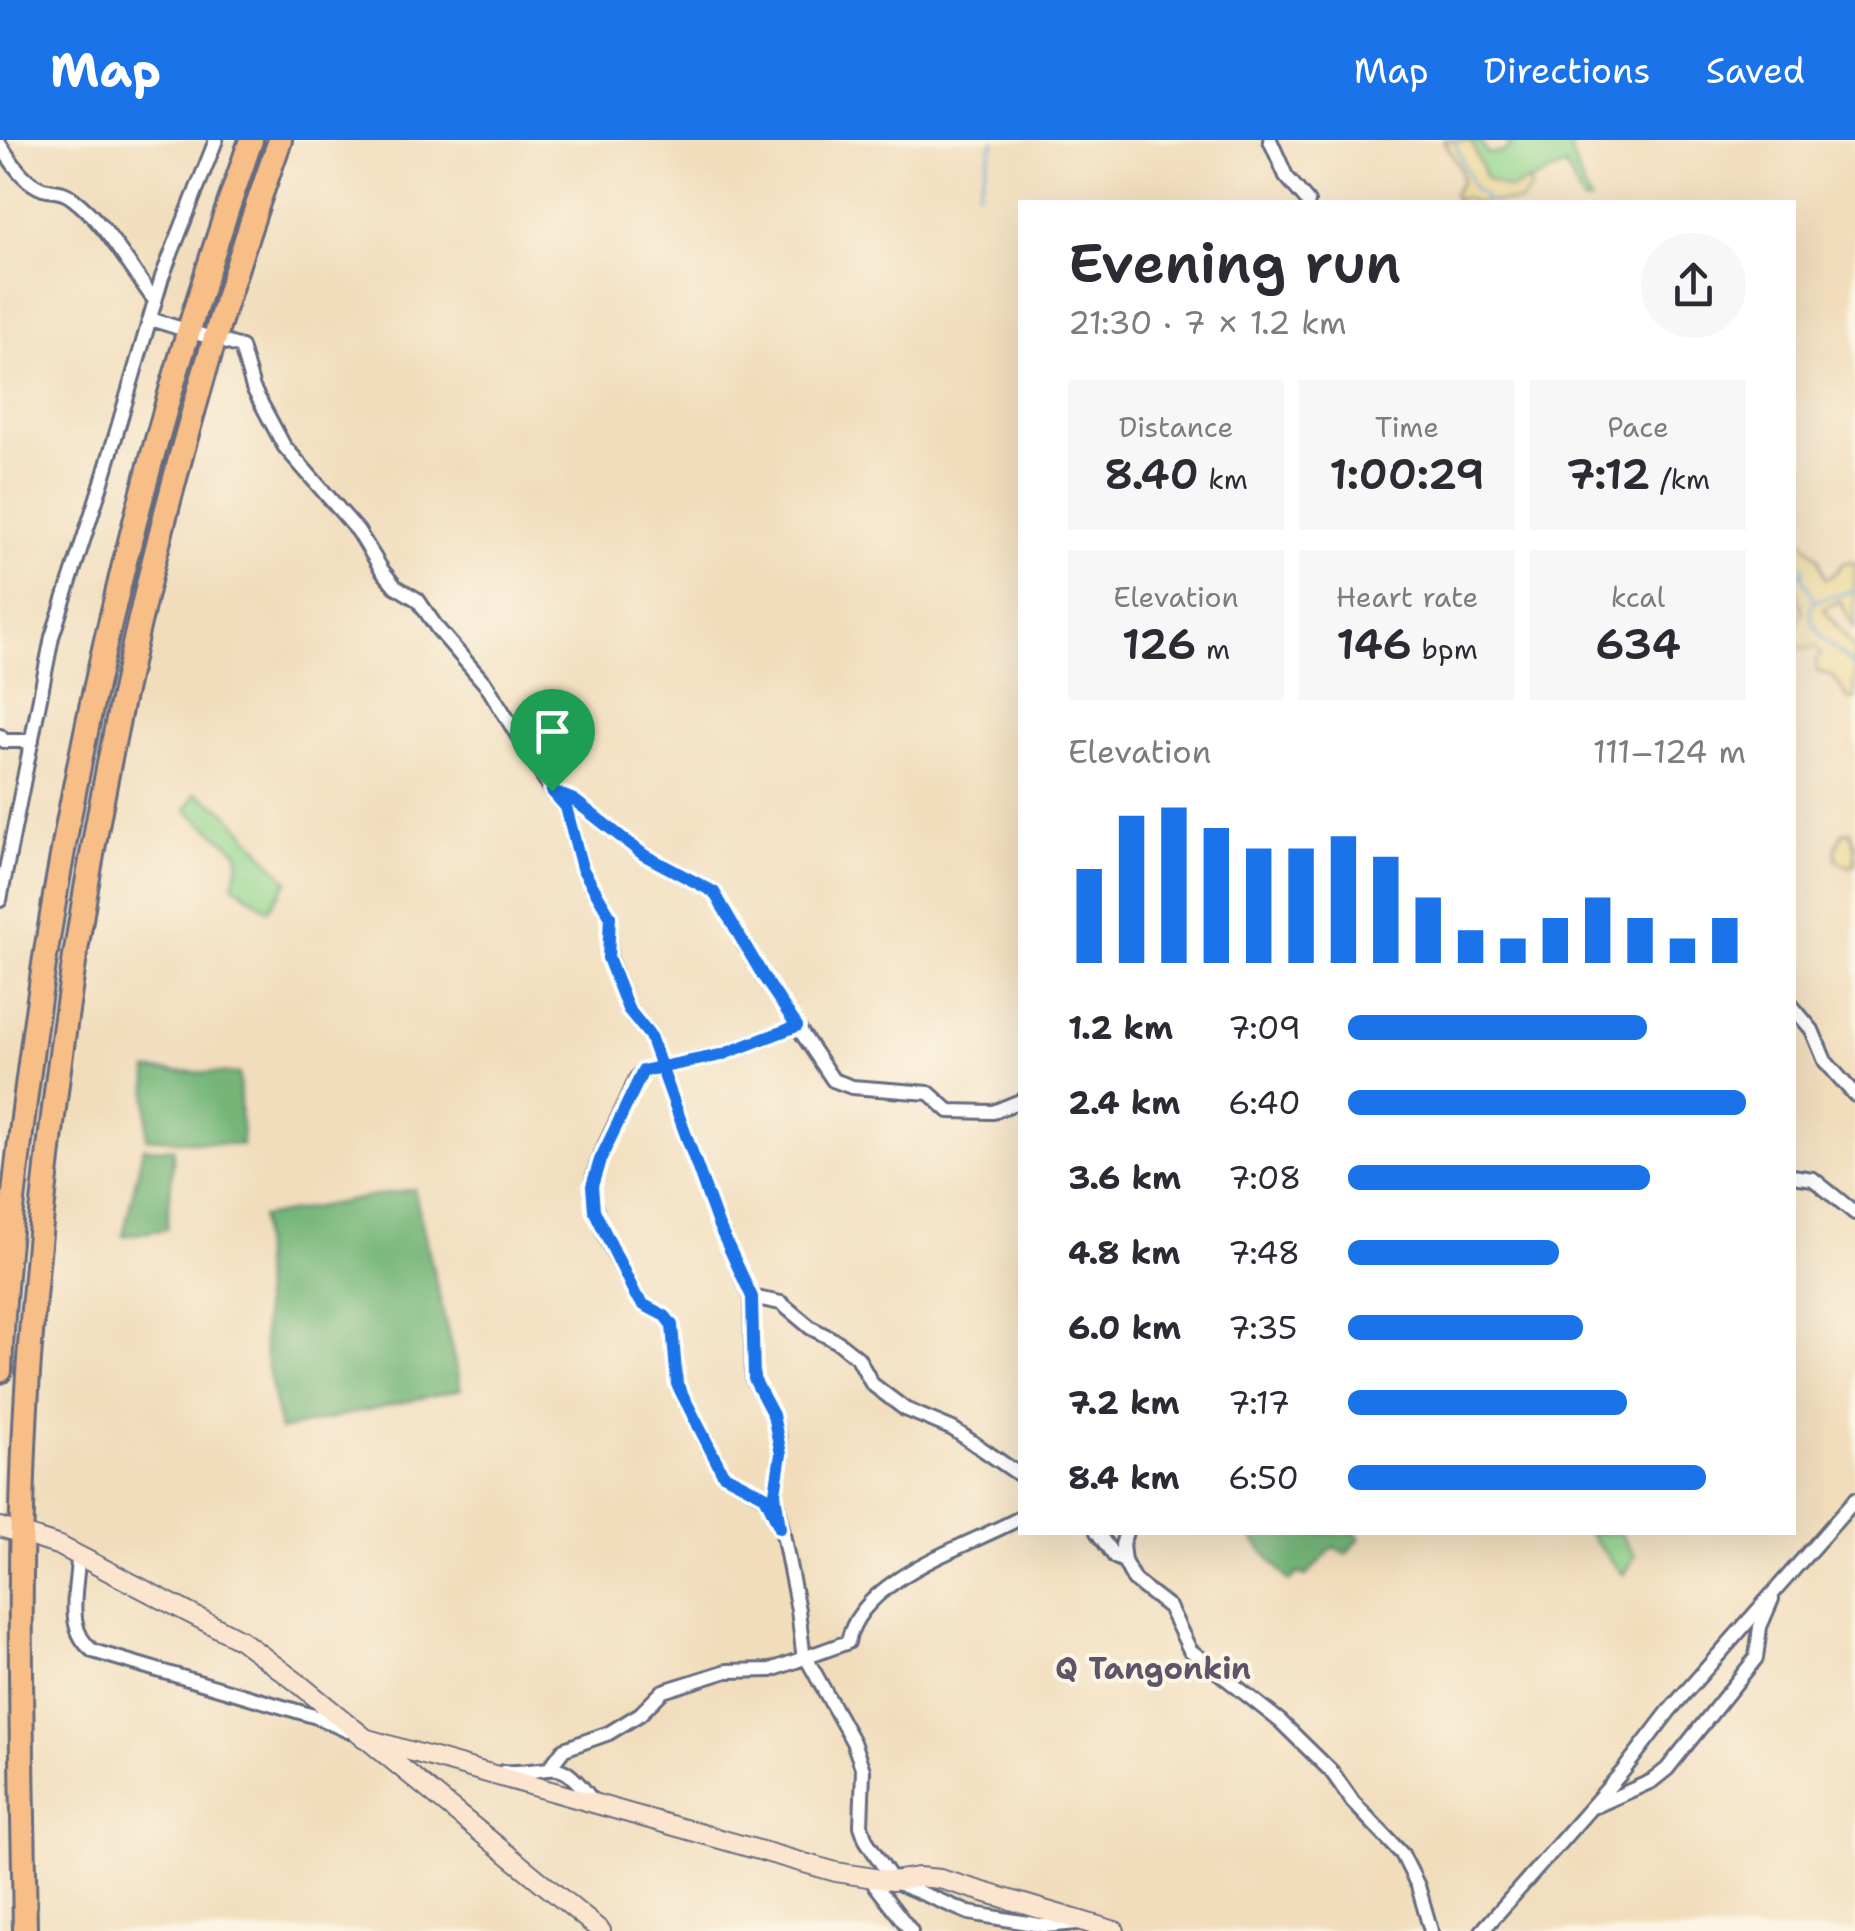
<!DOCTYPE html>
<html lang="en">
<head>
<meta charset="utf-8">
<style>
	:root { --surface:#fff; --page:#f7f7f7; --text:#2b2b33; --muted:#7c7c81; --accent:#1a73e8 }
	body { margin:0; font-family:"Shantell Sans",sans-serif; background:var(--page); color:var(--text); height:100vh; display:flex; flex-direction:column; font-size:38px; white-space:nowrap }
	* { box-sizing:border-box; margin:0 }
	p { font-size:32px; color:var(--muted) }
	.icon { flex:none; width:55px; height:55px; fill:none; stroke:currentColor; stroke-width:2; stroke-linecap:round; stroke-linejoin:round }
	.map { position:relative; flex:1; overflow:hidden }
	.panel { position:absolute; left:1018px; top:60px; width:778px; height:1335px; display:flex; flex-direction:column; background:var(--surface); border-radius:0px; box-shadow:0 10px 40px #0002 }
	.panel>* { flex:none }
	.pin { position:absolute; display:grid; place-items:center; width:85px; height:85px; color:#fff; margin:-102px -42px; border-radius:50% 50% 50% 0; rotate:-45deg; box-shadow:0 0 10px #0007 }
	.pin .icon { rotate:45deg }
	.round { display:grid; place-items:center; flex:none; width:105px; height:105px; border-radius:52px; background:var(--page) }
	.overview { display:flex; align-items:center; justify-content:space-between; height:170px; padding:0 50px }
	h1 { font-size:55px; font-weight:600; line-height:75px }
	.metrics { display:grid; grid-template-columns:repeat(3,1fr); gap:15px; height:170px; padding:10px 50px }
	.metrics div { display:grid; align-content:center; border-radius:0px; background:var(--page); text-align:center }
	.metrics b { font-size:42px; font-weight:600 }
	.metrics small { font-size:28px; font-weight:400 }
	.metrics p { font-size:28px }
	.chart { height:280px; padding:20px 50px }
	.chart p { display:flex; justify-content:space-between }
	.chart svg { width:100%; height:180px; margin-top:10px; stroke:var(--accent); stroke-width:6 }
	ul { padding:0 50px; list-style:none; font-size:32px }
	li { display:grid; grid-template-columns:160px 120px 1fr; align-items:center; height:75px }
	li i { height:25px; border-radius:12px; background:var(--accent) }
	header { display:flex; align-items:center; gap:60px; box-sizing:border-box; height:140px; padding:0 50px; background:var(--accent); color:#fff }
	header strong { font-size:48px }
	nav { display:flex; gap:55px; margin-inline-start:auto; font-size:35px }
	.map>svg:first-child { display:block }
</style>
</head>
<body>
<header>
<strong>Map</strong>
<nav><a>Map</a><a>Directions</a><a>Saved</a></nav>
</header>
<div class="map">
<svg width="1855" height="1791" viewBox="0 0 1855 1791">
	<rect width="100%" height="100%" fill="#fcf5e5"/>
	<filter id="ink" filterUnits="userSpaceOnUse"><feTurbulence type="fractalNoise" baseFrequency=".01" numOctaves="2"/><feDisplacementMap in="SourceGraphic" scale="20" xChannelSelector="R" yChannelSelector="G"/><feConvolveMatrix kernelMatrix="1 2 1 2 8 2 1 2 1" color-interpolation-filters="sRGB"/></filter>
	<filter id="wash" filterUnits="userSpaceOnUse"><feTurbulence type="fractalNoise" baseFrequency=".0048" numOctaves="4" result="noise"/><feDisplacementMap in="SourceGraphic" scale="40" xChannelSelector="R" yChannelSelector="G"/><feGaussianBlur stdDeviation="2.25" result="paint"/><feColorMatrix in="noise" values="0 0 0 0 0 0 0 0 0 0 0 0 0 0 0 0 0 1.4 0 .05"/><feComposite in="paint" operator="in"/></filter>
	<g filter="url(#wash)">
		<rect width="100%" height="100%" fill="#f1ddbc"/>
		<!-- green -->
		<path fill="#91d58d" stroke="#568276" stroke-width="2.5" d="M1460 0H1480L1487 14 1503 12 1511 6 1506 0H1570L1572 17 1590 62H1583L1566 26 1509 50 1486 39 1471 1Z
			M196 653 225 671 288 741 268 770 233 744 239 724 237 711 186 670Z
			M1588 1393H1620L1635 1416 1624 1435Z"/>
		<!-- forest -->
		<path fill="#74b678" stroke="#48726b" stroke-width="2.5" d="M148 930 239 934 242 1005 147 998Z
			M143 1008 174 1009 167 1089 123 1096Z
			M414 1049 461 1249 280 1290 264 1206 261 1077Z
			M1357 1393 1360 1398 1346 1414 1334 1407 1306 1436 1298 1433 1289 1442 1248 1393Z"/>
		<!-- sand -->
		<path fill="#eeda9e" stroke="#84847e" stroke-width="2.5" d="M1444 0 1471 1 1486 39 1509 50 1529 42 1531 49 1520 62H1474L1465 58 1456 60 1453 54 1462 41 1460 28Z
			M1792 389 1818 417 1825 439 1835 433 1843 423H1855V489L1840 461 1824 469 1855 510V558L1849 559 1832 535 1817 531 1816 519 1821 514 1815 507 1802 509 1793 493 1802 471 1793 433Z
			M1850 691 1855 707V725L1849 727 1836 719V707L1843 692Z"/>
		<g fill="none" stroke-linecap="round" stroke-linejoin="round">
			<!-- stream -->
			<path stroke="#66addd" stroke-width="2.5" d="M1454 0 1473 47 1489 62
				M978 52 994 0
				M1792 415 1804 428 1802 437C1806 444 1812 452 1813 460 1813 472 1808 464 1811 476 1816 499 1841 512 1855 528
				M1792 439 1803 431
				M1814 461 1855 451"/>
		</g>
	</g>
	<g filter="url(#ink)">
		<g fill="none" stroke-linecap="round" stroke-linejoin="round">
			<defs>
				<path id="street" d="M1270 0 1286 36 1308 62
					M0 5C12 22 23 42 43 49 54 52 63 50 72 58 106 83 130 128 155 161
					M150 179 241 207 253 248 284 306 358 391 382 430 395 446 418 460 437 488 487 546 552 651 566 667 582 728 610 776 609 818 628 869 650 896 718 1083 751 1157 753 1239 773 1275 779 1298 781 1314 775 1353 798 1470 803 1512 853 1602 863 1630 861 1686 866 1700 893 1741 969 1773 1045 1786 1077 1783
					M0 596 4 601H32
					M554 652 574 660 644 715 714 752 763 837 797 886
					M0 760 52 497 102 342 162 137 216 0
					M1792 866 1812 890 1825 921 1855 955
					M1792 1036 1813 1039 1855 1073
					M751 1157 781 1163 811 1188 838 1202 858 1218 872 1244 905 1269 953 1289 1020 1335
					M775 1377 765 1357 723 1334 677 1244 672 1185 665 1176 644 1165 636 1155C622 1126 591 1079 592 1047 593 1021 626 968 636 939L643 931 721 915 797 886 833 940 852 947 929 953 949 971 993 972 1020 961
					M1097 1392 1115 1417 1124 1421
					M1126 1392 1122 1405 1124 1421 1134 1440 1169 1467 1190 1510 1280 1581 1332 1632 1353 1662 1402 1714 1418 1746 1431 1791
					M78 1416C78 1447 63 1488 93 1511L317 1577 348 1591
					M551 1626 564 1609 609 1593 640 1574 663 1551 727 1531 771 1530 848 1502C860 1438 969 1406 1020 1378
					M503 1632C557 1635 556 1610 594 1663
					M1596 1666 1652 1641 1667 1629 1756 1518 1760 1487 1772 1459
					M869 1737 911 1791
					M1482 1791 1623 1631 1669 1571 1855 1360"/>
				<path id="secondary" d="M0 1387 60 1406 241 1500 298 1543 601 1791
					M364 1598 836 1732 893 1741 918 1737 940 1739 1115 1791"/>
				<path id="highway" d="M0 1231C4 1126 17 1021 31 916 72 603 147 297 251 0
					M25 1791C22 1596 15 1400 30 1206 62 795 141 388 280 0"/>
			</defs>
			<!-- street casing -->
			<use href="#street" stroke="#666c7f" stroke-width="18"/>
			<!-- secondary casing -->
			<use href="#secondary" stroke="#666c7f" stroke-width="22"/>
			<!-- highway casing -->
			<use href="#highway" stroke="#666c7f" stroke-width="28"/>
			<!-- street -->
			<use href="#street" stroke="#fff" stroke-width="12"/>
			<!-- secondary -->
			<use href="#secondary" stroke="#fce5cf" stroke-width="18"/>
			<!-- highway -->
			<use href="#highway" stroke="#f7be87" stroke-width="22"/>
		</g>
	</g>
	<g fill="none" stroke-linecap="round" stroke-linejoin="round" filter="url(#ink)">
		<defs>
			<path id="route" d="M552 651 566 667 582 728 610 776 608 818 628 869 650 896 718 1084 752 1157 754 1239 773 1275 781 1314 775 1353 780 1388 765 1356 723 1334 677 1244 672 1185 665 1176 644 1165 636 1156 594 1070 592 1046 600 1020 643 931 721 915 797 886 763 836 714 752 644 715 574 660 552 651"/>
		</defs>
		<!-- route casing -->
		<use href="#route" stroke="#fff" stroke-width="20"/>
		<!-- route -->
		<use href="#route" stroke="#1a73e8" stroke-width="12"/>
	</g>
	<g text-anchor="middle" stroke-width="8" stroke-linejoin="round" paint-order="stroke">
		<!-- quarter labels -->
		<g font-size="30" font-weight="bold" fill="#5e5569" stroke="#fcf5e5">
			<text x="1153" y="1539">Q Tangonkin</text>
		</g>
	</g>
</svg>
<div class="pin" style="left:552px;top:651px;background:#1e9e55"><svg class="icon" aria-label="arrive" viewBox="0 0 24 24"><path d="M6 21V4h12l-3 4 3 4H6"/></svg></div>
<section class="panel">
<div class="overview"><div><h1>Evening run</h1><p>21:30 · 7 × 1.2 km</p></div><a class="round"><svg class="icon" aria-label="share" viewBox="0 0 24 24"><path d="M12 15V3M7 8l5-5 5 5M5 13v7h14v-7"/></svg></a></div>
<div class="metrics">
<div><p>Distance</p><b>8.40<small> km</small></b></div>
<div><p>Time</p><b>1:00:29</b></div>
<div><p>Pace</p><b>7:12<small> /km</small></b></div>
</div>
<div class="metrics">
<div><p>Elevation</p><b>126<small> m</small></b></div>
<div><p>Heart rate</p><b>146<small> bpm</small></b></div>
<div><p>kcal</p><b>634</b></div>
</div>
<div class="chart"><p><span>Elevation</span>111–124 m</p>
<svg viewBox="0 0 160 44" preserveAspectRatio="none"><path d="M5 44V21M15 44V8M25 44V6M35 44V11M45 44V16M55 44V16M65 44V13M75 44V18M85 44V28M95 44V36M105 44V38M115 44V33M125 44V28M135 44V33M145 44V38M155 44V33"/></svg>
</div>
<ul>
<li><b>1.2 km</b>7:09<i style="width:75%"></i></li>
<li><b>2.4 km</b>6:40<i style="width:100%"></i></li>
<li><b>3.6 km</b>7:08<i style="width:76%"></i></li>
<li><b>4.8 km</b>7:48<i style="width:53%"></i></li>
<li><b>6.0 km</b>7:35<i style="width:59%"></i></li>
<li><b>7.2 km</b>7:17<i style="width:70%"></i></li>
<li><b>8.4 km</b>6:50<i style="width:90%"></i></li>
</ul>
</section>
</div>
</body>
</html>
